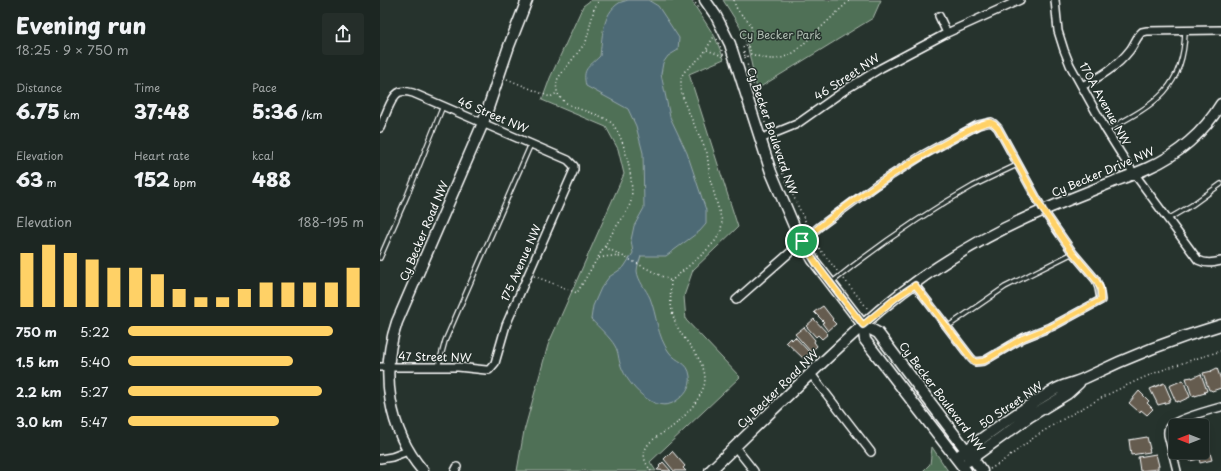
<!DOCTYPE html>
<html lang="en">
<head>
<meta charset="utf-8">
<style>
	:root { --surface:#1c2622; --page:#252e2a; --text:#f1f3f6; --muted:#a0a5a5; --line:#3a4340; --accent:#ffd166 }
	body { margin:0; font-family:"Playpen Sans",sans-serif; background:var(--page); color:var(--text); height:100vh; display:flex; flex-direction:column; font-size:15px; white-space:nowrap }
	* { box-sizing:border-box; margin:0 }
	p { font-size:13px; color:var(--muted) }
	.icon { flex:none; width:22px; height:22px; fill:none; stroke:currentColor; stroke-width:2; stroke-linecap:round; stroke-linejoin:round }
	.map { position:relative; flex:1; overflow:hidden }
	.side { display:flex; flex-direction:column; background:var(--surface); width:380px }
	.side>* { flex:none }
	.needle { width:26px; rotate:270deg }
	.tools { position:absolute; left:789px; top:419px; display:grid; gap:8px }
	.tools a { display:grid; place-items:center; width:40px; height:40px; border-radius:4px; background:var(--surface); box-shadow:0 4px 16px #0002,0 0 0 1px var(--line); font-size:20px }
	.pin { position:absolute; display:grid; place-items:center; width:34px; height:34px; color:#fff; margin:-17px; border:2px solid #fff; border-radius:50%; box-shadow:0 1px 4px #0007 }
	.round { display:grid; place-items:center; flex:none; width:42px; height:42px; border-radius:4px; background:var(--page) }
	.headline { display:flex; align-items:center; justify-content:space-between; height:68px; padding:0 16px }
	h1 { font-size:22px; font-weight:800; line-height:30px }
	.figures { display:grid; grid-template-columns:repeat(3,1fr); gap:6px; height:68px; padding:4px 16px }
	.figures div { display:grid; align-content:center }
	.figures b { font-size:20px; font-weight:800 }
	.figures small { font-size:11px; font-weight:400 }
	.figures p { font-size:11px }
	.chart { height:112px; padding:8px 16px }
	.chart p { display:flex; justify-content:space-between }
	.chart svg { width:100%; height:72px; margin-top:4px; stroke:var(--accent); stroke-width:6 }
	ul { padding:0 16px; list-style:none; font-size:13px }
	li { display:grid; grid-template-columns:64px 48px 1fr; align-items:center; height:30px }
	li i { height:10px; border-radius:5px; background:var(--accent) }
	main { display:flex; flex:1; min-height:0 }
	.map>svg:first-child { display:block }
</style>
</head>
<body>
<main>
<section class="side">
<div class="headline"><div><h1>Evening run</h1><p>18:25 · 9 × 750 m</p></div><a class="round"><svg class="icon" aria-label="share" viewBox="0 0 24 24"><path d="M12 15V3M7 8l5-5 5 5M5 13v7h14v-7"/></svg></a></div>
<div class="figures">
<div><p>Distance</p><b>6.75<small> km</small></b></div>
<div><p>Time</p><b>37:48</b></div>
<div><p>Pace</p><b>5:36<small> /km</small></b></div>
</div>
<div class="figures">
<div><p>Elevation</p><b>63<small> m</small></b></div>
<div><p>Heart rate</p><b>152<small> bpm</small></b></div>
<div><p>kcal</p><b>488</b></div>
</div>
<div class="chart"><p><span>Elevation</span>188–195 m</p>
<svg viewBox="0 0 160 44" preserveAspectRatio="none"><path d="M5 44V11M15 44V6M25 44V11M35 44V15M45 44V20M55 44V20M65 44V24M75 44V33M85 44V38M95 44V38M105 44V33M115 44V29M125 44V29M135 44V29M145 44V29M155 44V20"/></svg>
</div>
<ul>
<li><b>750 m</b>5:22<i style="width:87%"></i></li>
<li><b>1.5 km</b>5:40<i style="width:70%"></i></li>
<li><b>2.2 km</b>5:27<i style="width:82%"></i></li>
<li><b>3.0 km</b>5:47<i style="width:64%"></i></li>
</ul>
</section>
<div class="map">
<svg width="841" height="471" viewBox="0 0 841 471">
	<rect width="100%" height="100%" fill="#26332d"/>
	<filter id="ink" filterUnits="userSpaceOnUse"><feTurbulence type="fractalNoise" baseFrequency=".025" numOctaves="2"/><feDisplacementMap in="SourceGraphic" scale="8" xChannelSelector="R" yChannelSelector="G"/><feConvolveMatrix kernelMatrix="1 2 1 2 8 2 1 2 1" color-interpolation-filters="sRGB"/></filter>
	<g filter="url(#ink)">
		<!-- green -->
		<path fill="#506f57" stroke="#a8b7ab" d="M211 0H311L335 37 344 59 309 74 358 227 313 270 304 296 306 320 360 377 270 462 276 471H137L144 431 168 345 244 174 238 149 226 127 162 100 170 78 203 6Z
			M343 0H501L493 18 377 89 367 44 360 27Z
			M552 447 568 471H543L550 464Z"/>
		<!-- water -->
		<path fill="#4d6b74" stroke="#94a6ac" d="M248 0H268L278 6 299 38 298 50 288 56 283 63 281 74 290 117 307 153 326 210V224L320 231 286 256H261C260 260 257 266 257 271 258 281 266 289 270 298 277 316 277 336 289 352 297 363 308 361 310 376 312 387 303 396 296 401 275 416 247 384 241 366 238 359 239 353 235 346 230 337 218 327 211 319L213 306 221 288 229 277 244 267 253 253 251 240 254 226 264 208 263 153 256 126 248 109 206 86C202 68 208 68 220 56 222 39 222 14 239 3 241 2 245 1 248 0Z"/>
		<!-- building -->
		<path fill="#655b4f" stroke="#fff" d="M443 306 453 319 452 320 456 324 448 331 442 323 444 322 434 312Z
			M434 319 448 334 442 339 438 335 436 337 426 326Z
			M424 327 435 340 434 342 437 346 431 352 415 334Z
			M415 337 430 353 424 359 406 342 410 338 412 340Z
			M837 368 841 380V388L832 391 831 390H829L823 373 832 371H831Z
			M821 374 827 391 824 392 825 393 815 396V395L812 396 806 378 812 377V378Z
			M803 380 810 397 799 402V401L796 402 789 386Z
			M784 383 791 399 789 400V402L778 405 770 389Z
			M759 391 769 401 767 403 773 409 767 415 761 410 760 412 758 411 749 403Z
			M822 428H824L826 443 822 444Z
			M767 437 770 449H769L770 452 751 455 749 440Z
			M828 446 832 460 820 463 819 459 810 461 808 452H822V447Z
			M292 451 305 466 303 468 306 471H294L284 459Z
			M776 454 779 466H778V469L760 471 758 457Z
			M283 462 291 471 277 470 280 467 279 466Z"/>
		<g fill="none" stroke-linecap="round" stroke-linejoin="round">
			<defs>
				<path id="lane" d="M727 130C773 105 804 90 805 31
					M788 219 812 205 841 184
					M0 258 27 196 63 106
					M451 283C496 247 543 214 593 186 607 179 622 172 637 165
					M567 327 625 287 693 253
					M58 367 65 341 151 144"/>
				<path id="street" d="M675 0 678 31 684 50 690 65 726 130 748 165 818 260C826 264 832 263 841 261
					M559 16 567 33
					M702 86C720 77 737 67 750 50 754 45 757 36 762 32L767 31 841 30
					M0 128C4 120 11 95 20 92 24 91 29 92 33 93L188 160 194 166V170L126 325 115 363 109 370H106L78 367H0
					M380 139 417 124 468 88 501 68 567 33 640 0
					M356 300 439 227 496 185 543 155 598 125 611 122 614 124 618 128 663 210 693 253 716 280 719 288 721 300 673 326 643 338 604 361 595 362 591 358 535 285
					M431 374 491 452
					M355 447 374 471
					M0 459 12 457 28 451
					M75 471 77 467
					M797 471 788 435C788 432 787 429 790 426 797 419 830 410 841 407"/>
				<path id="secondary" d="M325 0 336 16 350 44 391 172 414 226 433 260 483 325 498 333 602 471
					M483 325 485 340 586 471
					M576 458C607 434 640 410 674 390 683 385 695 383 705 378 750 356 793 339 841 325
					M588 461 649 417 687 394 699 383
					M43 471C8 430 0 372 17 322L103 123 129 46 147 0
					M330 471C386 417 441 361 500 310 549 269 605 235 664 210 687 200 711 191 735 181 746 177 757 173 768 168 798 155 824 132 841 104"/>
			</defs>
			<!-- lane casing -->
			<use href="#lane" stroke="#fff" stroke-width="6"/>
			<!-- street casing -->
			<use href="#street" stroke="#fff" stroke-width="10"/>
			<!-- secondary casing -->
			<use href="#secondary" stroke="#fff" stroke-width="13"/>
			<!-- path -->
			<path stroke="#fff" stroke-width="1.5" stroke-dasharray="1 3" stroke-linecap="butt" d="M313 0 320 10
				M354 0C357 22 380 14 368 46
				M337 39 344 56
				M327 50 345 57
				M363 52H364L365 57 368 56 371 54C389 60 397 62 415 52L470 0
				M364 52 363 46 367 45 370 49 371 54
				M365 57 386 126
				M127 79 170 97 177 93
				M392 143 401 170 428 227
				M434 242 458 272
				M225 247 291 281
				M219 258 230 256 241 257
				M154 276 197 293C209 272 222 251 234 230 240 221 248 212 251 201 255 184 244 131 229 121 212 108 168 110 178 78L206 42 214 9 219 0
				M464 279 488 309
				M610 469C628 459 644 444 662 432 691 414 721 397 752 383 781 369 811 360 841 351
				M271 471C269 468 266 464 265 460 260 443 281 435 292 427 305 417 319 401 324 386 330 363 306 345 297 326 290 312 290 296 291 281L324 253 336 240 341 231 342 221 330 179 327 153 304 102 301 89V77L305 71 322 56 335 35"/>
			<!-- lane -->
			<use href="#lane" stroke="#26332d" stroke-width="3.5"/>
			<!-- street -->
			<use href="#street" stroke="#26332d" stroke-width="7"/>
			<!-- secondary -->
			<use href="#secondary" stroke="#26332d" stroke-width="10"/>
		</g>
	</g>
	<g fill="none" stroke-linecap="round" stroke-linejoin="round" filter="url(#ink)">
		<defs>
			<path id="route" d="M610 122 614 124 618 128 663 210 693 253 716 280 720 288 721 300 673 326 643 338 604 361 595 362 591 358 535 285 517 297 483 325 439 268 422 241C468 203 517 169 569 141 582 134 596 124 610 122Z"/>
		</defs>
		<!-- route casing -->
		<use href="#route" stroke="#fff" stroke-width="8"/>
		<!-- route -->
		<use href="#route" stroke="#ffd166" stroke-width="5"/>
	</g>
	<g text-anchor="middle" stroke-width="3" stroke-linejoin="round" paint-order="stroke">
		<!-- park labels -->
		<g font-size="11" fill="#b0beb3" stroke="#26332d">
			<text x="400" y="39">Cy Becker Park</text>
		</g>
		<!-- street labels -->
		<g font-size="11" fill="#fff" stroke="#26332d">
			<text transform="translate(467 77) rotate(-33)" y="4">46 Street NW</text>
			<text transform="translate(725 104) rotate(61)" y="4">170A Avenue NW</text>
			<text transform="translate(113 115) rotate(23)" y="4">46 Street NW</text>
			<text transform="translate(392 131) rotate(71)" y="4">Cy Becker Boulevard NW</text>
			<text transform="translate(723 172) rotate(-23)" y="4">Cy Becker Drive NW</text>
			<text transform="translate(44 231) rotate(-67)" y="4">Cy Becker Road NW</text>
			<text transform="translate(141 263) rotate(-66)" y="4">175 Avenue NW</text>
			<text transform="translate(55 357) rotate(1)" y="4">47 Street NW</text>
			<text transform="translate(398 389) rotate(-44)" y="4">Cy Becker Road NW</text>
			<text transform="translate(562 397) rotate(53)" y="4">Cy Becker Boulevard NW</text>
			<text transform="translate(631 405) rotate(-34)" y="4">50 Street NW</text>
		</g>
	</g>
</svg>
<div class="tools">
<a><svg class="needle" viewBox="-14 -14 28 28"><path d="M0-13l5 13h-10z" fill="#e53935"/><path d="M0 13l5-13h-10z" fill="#a0a5a5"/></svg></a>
</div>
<div class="pin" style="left:422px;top:241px;background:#1e9e55"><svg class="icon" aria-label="arrive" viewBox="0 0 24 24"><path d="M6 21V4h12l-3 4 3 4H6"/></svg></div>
</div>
</main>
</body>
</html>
